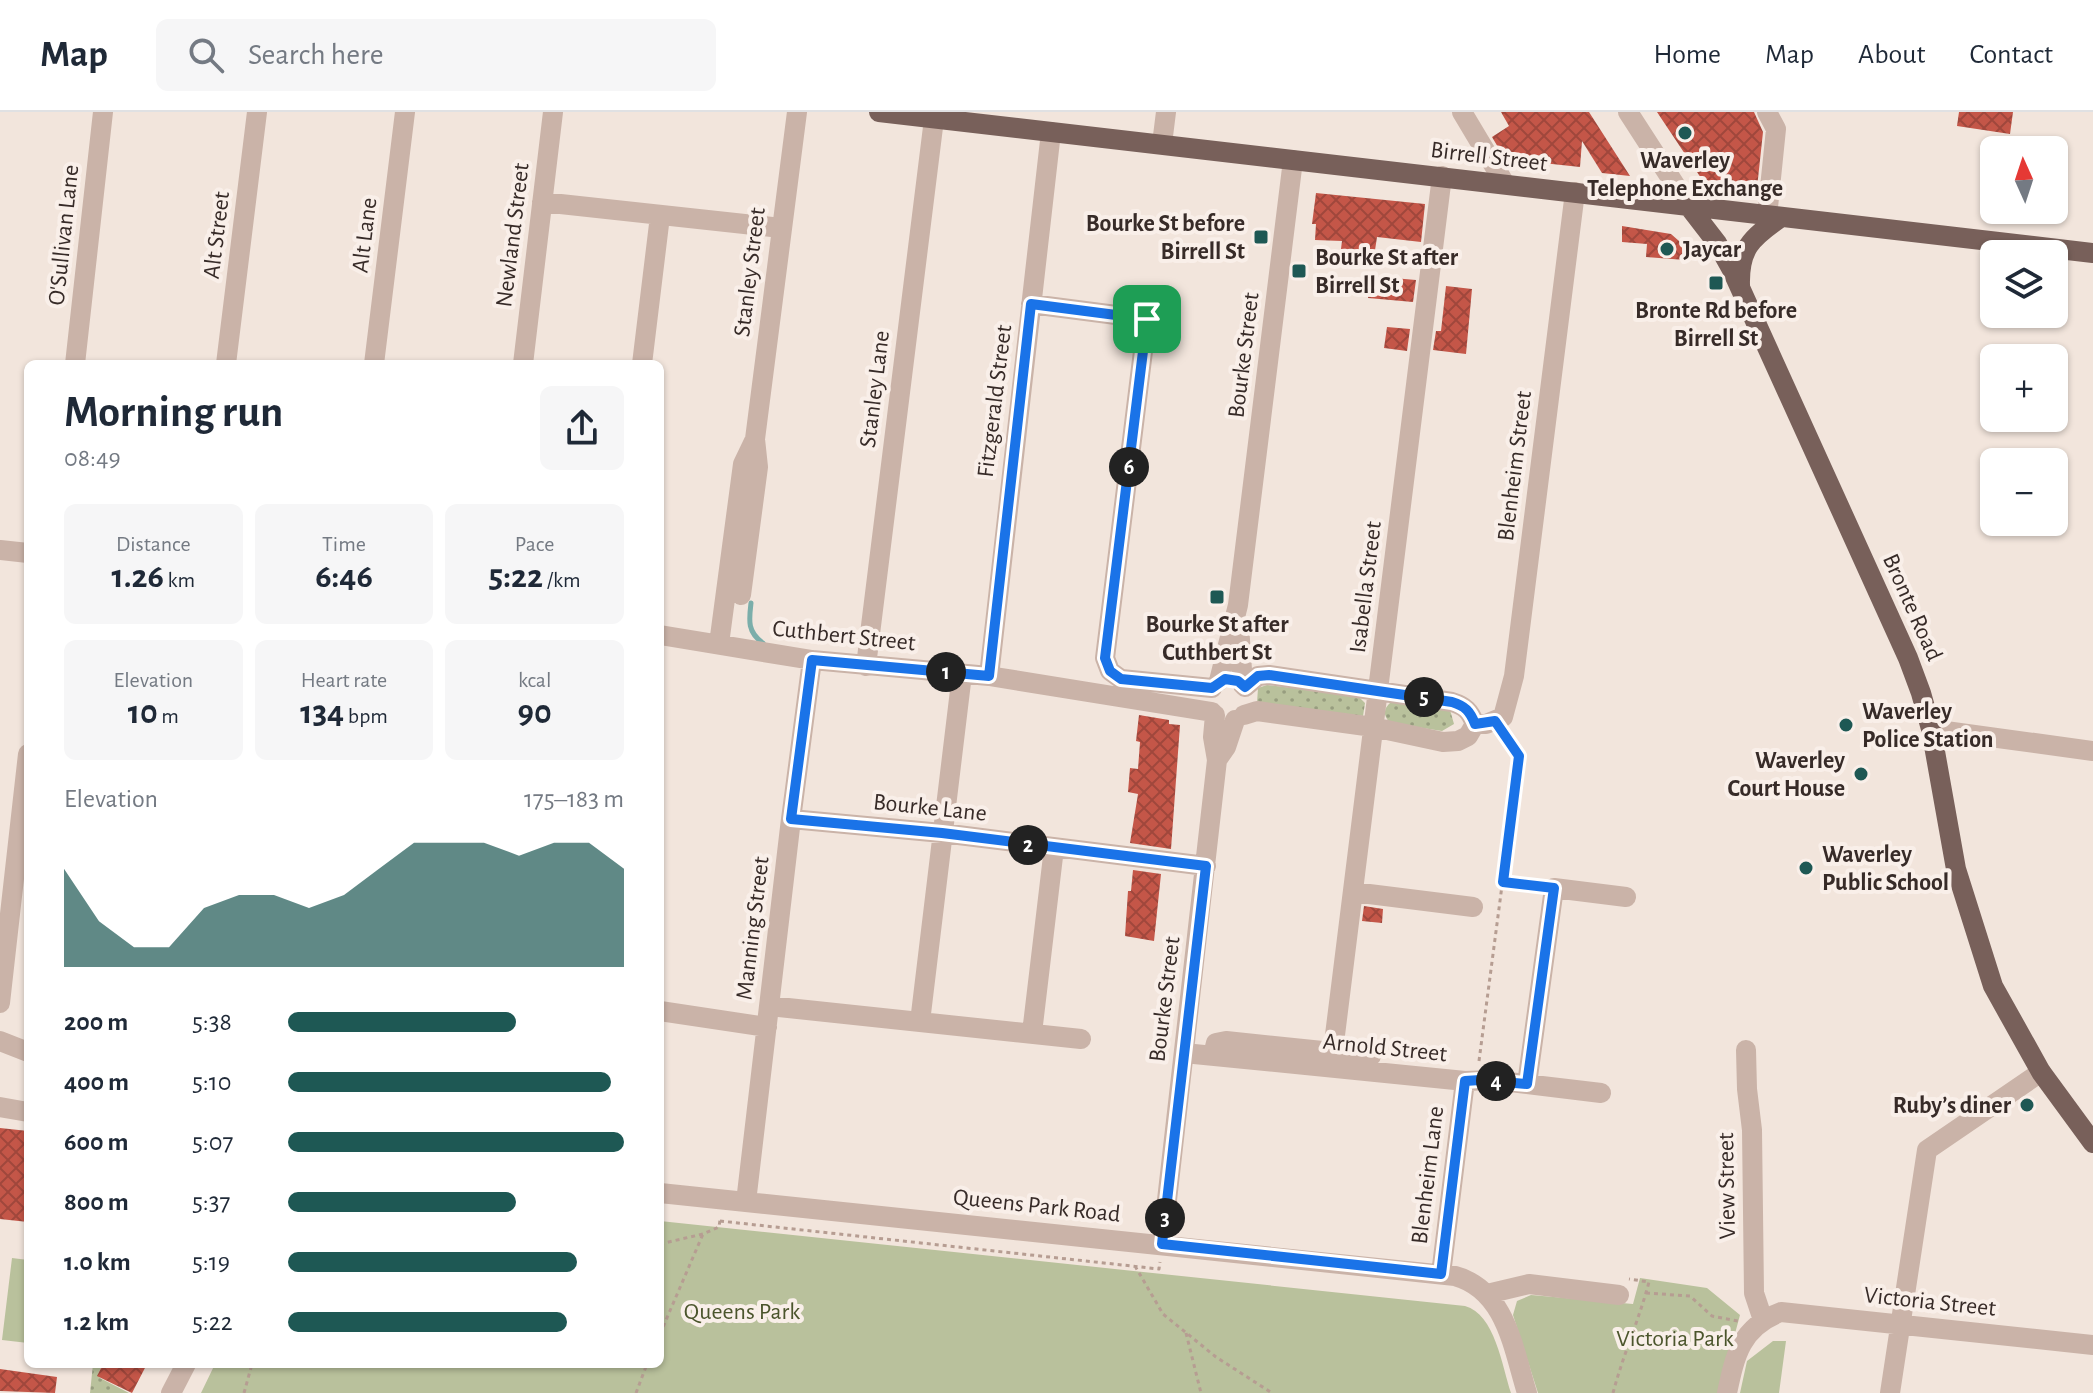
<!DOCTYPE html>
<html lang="en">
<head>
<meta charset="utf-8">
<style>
	:root { --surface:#fff; --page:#f6f6f7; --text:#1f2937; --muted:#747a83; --line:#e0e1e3; --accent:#1e5854 }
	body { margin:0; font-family:"Alegreya Sans",sans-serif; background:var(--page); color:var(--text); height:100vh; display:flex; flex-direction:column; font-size:30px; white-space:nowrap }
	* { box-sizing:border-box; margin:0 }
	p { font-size:26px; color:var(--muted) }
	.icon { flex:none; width:44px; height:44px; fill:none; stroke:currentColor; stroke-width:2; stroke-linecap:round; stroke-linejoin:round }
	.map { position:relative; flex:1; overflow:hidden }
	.panel { position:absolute; left:24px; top:248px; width:640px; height:1008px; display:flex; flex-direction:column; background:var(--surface); border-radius:12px; box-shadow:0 2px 6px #0004 }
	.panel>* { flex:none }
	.needle { width:52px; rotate:357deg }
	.tools { position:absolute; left:1980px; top:24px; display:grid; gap:16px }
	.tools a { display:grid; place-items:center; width:88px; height:88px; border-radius:12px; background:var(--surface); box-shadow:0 2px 6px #0004; font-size:40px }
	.pin { position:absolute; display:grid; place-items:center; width:68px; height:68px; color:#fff; margin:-34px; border-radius:16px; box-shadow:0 4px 12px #0006 }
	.km { position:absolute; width:40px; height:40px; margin:-20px; border-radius:50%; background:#222; color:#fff; font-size:22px; line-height:40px; text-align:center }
	.round { display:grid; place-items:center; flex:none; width:84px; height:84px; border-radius:12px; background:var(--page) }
	.head { display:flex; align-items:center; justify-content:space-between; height:136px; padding:0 40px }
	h1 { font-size:44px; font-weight:700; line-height:60px }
	.figures { display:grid; grid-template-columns:repeat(3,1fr); gap:12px; height:136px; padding:8px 40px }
	.figures div { display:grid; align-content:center; border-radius:12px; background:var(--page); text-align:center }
	.figures b { font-size:34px; font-weight:700 }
	.figures small { font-size:22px; font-weight:400 }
	.figures p { font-size:22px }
	.chart { height:224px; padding:16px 40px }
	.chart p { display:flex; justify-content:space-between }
	.chart svg { width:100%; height:144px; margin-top:8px; fill:var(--accent); opacity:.7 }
	ul { padding:0 40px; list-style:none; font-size:26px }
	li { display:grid; grid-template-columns:128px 96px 1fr; align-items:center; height:60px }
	li i { height:20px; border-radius:10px; background:var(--accent) }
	header { display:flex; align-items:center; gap:48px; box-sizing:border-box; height:112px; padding:0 40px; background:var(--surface); border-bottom:2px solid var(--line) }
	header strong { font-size:38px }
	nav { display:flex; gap:44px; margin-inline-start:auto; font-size:28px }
	.search { width:560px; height:72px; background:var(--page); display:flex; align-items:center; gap:20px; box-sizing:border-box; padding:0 28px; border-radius:12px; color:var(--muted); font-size:30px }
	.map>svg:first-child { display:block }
</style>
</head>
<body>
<header>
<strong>Map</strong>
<div class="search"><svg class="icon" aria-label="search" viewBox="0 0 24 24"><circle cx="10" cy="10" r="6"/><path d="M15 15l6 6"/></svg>Search here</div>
<nav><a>Home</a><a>Map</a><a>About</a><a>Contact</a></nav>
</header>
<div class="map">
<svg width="2093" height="1281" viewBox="0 0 2093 1281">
	<defs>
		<pattern id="grass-dots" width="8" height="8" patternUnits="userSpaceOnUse" patternTransform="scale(2)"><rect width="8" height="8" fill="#b9c19c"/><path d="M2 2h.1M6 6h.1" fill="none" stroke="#979d7f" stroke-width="1.8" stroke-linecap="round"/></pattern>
		<pattern id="building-cross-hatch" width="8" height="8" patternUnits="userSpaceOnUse" patternTransform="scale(2)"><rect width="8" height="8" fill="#c45648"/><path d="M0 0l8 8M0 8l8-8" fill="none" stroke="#a0473c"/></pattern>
	</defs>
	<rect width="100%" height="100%" fill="#f2e5dc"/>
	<!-- grass -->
	<path fill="url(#grass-dots)" d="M1267 573 1358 584 1365 591 1363 604 1257 591 1258 576Z
		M1391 590 1450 598 1454 612 1442 619 1390 611C1383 603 1383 597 1391 590Z
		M93 1252H103L98 1262 100 1266 129 1281H90Z"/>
	<!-- green -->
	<path fill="#b9c19c" d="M660 1109 1465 1194C1495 1202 1502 1254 1511 1281H201L215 1252H660Z
		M12 1146 28 1148V1231L2 1228Z
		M1640 1166 1707 1176 1740 1203 1719 1281H1538L1513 1203 1517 1189 1531 1183 1633 1192Z
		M1773 1229H1786L1779 1281H1740L1747 1249Z"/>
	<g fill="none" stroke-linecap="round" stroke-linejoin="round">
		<!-- stream -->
		<path stroke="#7baeaa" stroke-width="5" d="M751 491C749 508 747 520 763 531"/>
	</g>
	<!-- building -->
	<path fill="url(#building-cross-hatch)" d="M1501 0H1589L1630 64 1602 61 1582 29 1580 55 1505 47 1492 25 1509 14Z
		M1657 0H1754L1763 20 1757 76 1703 69Z
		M1959 0H2013L2010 22 1957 14Z
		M1316 81 1425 92 1421 130 1377 125 1374 145 1341 137 1342 129 1315 128 1316 112H1312Z
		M1622 114 1671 122 1687 136 1685 148 1646 145 1647 132 1622 130Z
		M1370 164 1416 168 1413 190 1368 186Z
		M1446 174 1472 177 1466 242 1433 238 1436 219H1441Z
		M1387 215 1410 217 1407 239 1384 236Z
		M1139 603 1169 608V612L1180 613 1171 737 1130 731 1138 682 1128 680 1130 656 1138 657 1140 630 1136 629Z
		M1133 758 1161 762 1154 829 1125 824 1128 779H1131Z
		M1364 794 1383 797 1382 811 1362 809Z
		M0 1016 28 1019V1110L0 1107Z
		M103 1252H147L132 1281 97 1264Z
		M0 1257 57 1265 55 1281 0 1279Z"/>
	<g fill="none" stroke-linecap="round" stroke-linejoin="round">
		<!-- path -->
		<path stroke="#b69d92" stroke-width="3" stroke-dasharray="4 4" stroke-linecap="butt" d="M1503 770 1535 774
			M1479 949 1519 644 1504 623
			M720 1109 1159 1157 1160 1150
			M660 1132 703 1122 719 1115 720 1108
			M1135 1154 1163 1202 1216 1245 1272 1281
			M1646 1181 1690 1184 1712 1204 1738 1209
			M1186 1221 1201 1281
			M660 1222 703 1122
			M244 1281 252 1252
			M636 1281 647 1252
			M1613 1281C1623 1243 1639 1208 1649 1170L1629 1167"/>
		<!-- minor -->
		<path stroke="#cab3a8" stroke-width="20" d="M1462 0 1505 72
			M1628 0 1690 96
			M1162 32 1166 0
			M542 90 781 116
			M1767 105 1776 17 1767 0
			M1031 192 1147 207 1105 546 1110 559 1121 567 1212 576
			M75 252 103 0
			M226 252 257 0
			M374 252 405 0
			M523 252 553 0
			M642 252 660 104
			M0 438 28 441
			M741 483 758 355 755 327
			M1239 513 1243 573
			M660 523 812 548 989 564 1212 600
			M719 532 743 352 755 327 797 0
			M866 554 934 7
			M989 564 1051 20
			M1219 569 1238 493 1293 48
			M1245 575 1258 564 1269 563 1452 590C1465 594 1470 599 1475 612
			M1244 603 1257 599 1373 615 1443 630 1458 629 1468 624 1475 612
			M1475 612H1486L1503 605 1514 564 1575 80
			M1931 617 2093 639
			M1217 648 1226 635 1235 608
			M791 707 942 721 1206 754
			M1353 780 1473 795
			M0 891 28 642
			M769 894 1081 927
			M660 899 767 915
			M920 910 962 562
			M1032 921 1054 736
			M0 929 28 940
			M1746 938 1747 977 1752 1018 1754 1181 1763 1208
			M1333 939 1442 64
			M1184 941 1465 969 1493 968 1601 981
			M1213 943 1216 931 1226 929 1371 944
			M1527 972 1554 776 1626 785
			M0 995 28 1000
			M660 1081 1455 1164C1506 1178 1513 1236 1527 1281
			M746 1090 791 707 812 548
			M1162 1132 1217 648 1213 625 1215 603
			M1441 1162 1465 969
			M1487 1182 1529 1172 1619 1183
			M171 1281 186 1252
			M1727 1281C1735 1243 1741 1215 1781 1200L2093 1233
			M1890 1281 1927 1038 2041 960"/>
		<!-- major -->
		<path stroke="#78605a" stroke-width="20" d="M879 0 2093 141
			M1690 96 1717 131 1732 158 1908 546 1921 581 1931 617 1956 757 1993 874 2041 960 2093 1031
			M1740 173C1739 137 1751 126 1780 106"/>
	</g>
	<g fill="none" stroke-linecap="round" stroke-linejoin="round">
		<defs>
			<path id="route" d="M1031 192 1147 207 1105 546 1110 559 1121 567 1212 576 1225 567 1238 569 1245 575 1258 564 1269 563 1452 590C1465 594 1470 599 1475 612L1495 609 1519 644 1503 770 1554 776 1527 972 1480 968 1465 969 1441 1162 1162 1132 1206 754 942 721 791 707 812 548 989 564Z"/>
		</defs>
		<!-- route casing -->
		<use href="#route" stroke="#fff" stroke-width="16"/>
		<!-- route -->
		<use href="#route" stroke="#1a73e8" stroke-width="10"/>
	</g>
	<!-- markers -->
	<g fill="#1e5854" stroke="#f9efe9" stroke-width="3">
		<circle cx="1685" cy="21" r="8"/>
		<rect x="1253" y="117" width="16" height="16" rx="4"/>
		<circle cx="1667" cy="137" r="8"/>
		<rect x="1291" y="151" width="16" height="16" rx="4"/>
		<rect x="1708" y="163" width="16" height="16" rx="4"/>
		<rect x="1209" y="477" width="16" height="16" rx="4"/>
		<circle cx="1846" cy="613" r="8"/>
		<circle cx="1861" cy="662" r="8"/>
		<circle cx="1806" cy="756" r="8"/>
		<circle cx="2027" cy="993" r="8"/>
	</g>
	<g text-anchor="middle" stroke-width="8" stroke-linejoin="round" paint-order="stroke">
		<!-- street labels -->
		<g font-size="24" fill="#372b28" stroke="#f9efe9">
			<text transform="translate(1489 44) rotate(7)" y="8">Birrell Street</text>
			<text transform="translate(63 123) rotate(-84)" y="8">O'Sullivan Lane</text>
			<text transform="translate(216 123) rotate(-83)" y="8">Alt Street</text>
			<text transform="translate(364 123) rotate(-83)" y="8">Alt Lane</text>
			<text transform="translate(512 123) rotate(-83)" y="8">Newland Street</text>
			<text transform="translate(749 160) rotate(-83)" y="8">Stanley Street</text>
			<text transform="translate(1243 243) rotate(-83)" y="8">Bourke Street</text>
			<text transform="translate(874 277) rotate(-83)" y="8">Stanley Lane</text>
			<text transform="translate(994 289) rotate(-83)" y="8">Fitzgerald Street</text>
			<text transform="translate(1514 354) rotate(-83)" y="8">Blenheim Street</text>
			<text transform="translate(1365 475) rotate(-83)" y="8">Isabella Street</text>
			<text transform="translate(1913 495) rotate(66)" y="8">Bronte Road</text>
			<text transform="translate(844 523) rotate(6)" y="8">Cuthbert Street</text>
			<text transform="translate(930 695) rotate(6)" y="8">Bourke Lane</text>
			<text transform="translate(752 816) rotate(-83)" y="8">Manning Street</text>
			<text transform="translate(1164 887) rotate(-83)" y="8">Bourke Street</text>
			<text transform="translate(1385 935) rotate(6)" y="8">Arnold Street</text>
			<text transform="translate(1427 1063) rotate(-83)" y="8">Blenheim Lane</text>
			<text transform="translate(1726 1074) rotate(-91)" y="8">View Street</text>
			<text transform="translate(1037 1093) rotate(6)" y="8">Queens Park Road</text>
			<text transform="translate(1930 1189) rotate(6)" y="8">Victoria Street</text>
		</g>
		<!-- poi labels -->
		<g font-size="24" font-weight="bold" fill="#372b28" stroke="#f9efe9" text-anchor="start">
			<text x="1685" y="56" text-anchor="middle">Waverley<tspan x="1685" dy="28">Telephone Exchange</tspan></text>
			<text x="1245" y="119" text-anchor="end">Bourke St before<tspan x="1245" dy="28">Birrell St</tspan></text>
			<text x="1683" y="145">Jaycar</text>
			<text x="1315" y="153">Bourke St after<tspan x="1315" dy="28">Birrell St</tspan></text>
			<text x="1716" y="206" text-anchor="middle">Bronte Rd before<tspan x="1716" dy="28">Birrell St</tspan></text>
			<text x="1217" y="520" text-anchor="middle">Bourke St after<tspan x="1217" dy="28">Cuthbert St</tspan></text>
			<text x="1862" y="607">Waverley<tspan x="1862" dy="28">Police Station</tspan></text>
			<text x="1845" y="656" text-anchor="end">Waverley<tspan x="1845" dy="28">Court House</tspan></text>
			<text x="1822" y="750">Waverley<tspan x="1822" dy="28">Public School</tspan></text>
			<text x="2011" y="1001" text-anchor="end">Ruby’s diner</text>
		</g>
		<!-- park labels -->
		<g font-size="24" fill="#4b552c" stroke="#f9efe9">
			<text x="742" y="1207">Queens Park</text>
			<text x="1675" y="1234">Victoria Park</text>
		</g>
	</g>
</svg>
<div class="tools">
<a><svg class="needle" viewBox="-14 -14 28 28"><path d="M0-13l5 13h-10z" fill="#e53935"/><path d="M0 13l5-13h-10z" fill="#747a83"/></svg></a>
<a><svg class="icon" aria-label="layers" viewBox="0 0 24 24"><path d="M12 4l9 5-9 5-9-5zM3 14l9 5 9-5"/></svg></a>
<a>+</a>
<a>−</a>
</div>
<div class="pin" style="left:1147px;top:207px;background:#1e9e55"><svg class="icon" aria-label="arrive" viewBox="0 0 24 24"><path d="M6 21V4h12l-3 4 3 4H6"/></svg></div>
<b class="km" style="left:946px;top:560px">1</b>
<b class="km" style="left:1028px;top:733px">2</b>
<b class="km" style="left:1165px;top:1106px">3</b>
<b class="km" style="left:1496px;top:969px">4</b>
<b class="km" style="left:1424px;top:585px">5</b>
<b class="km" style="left:1129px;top:355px">6</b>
<section class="panel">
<div class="head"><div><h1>Morning run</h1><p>08:49</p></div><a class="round"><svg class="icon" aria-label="share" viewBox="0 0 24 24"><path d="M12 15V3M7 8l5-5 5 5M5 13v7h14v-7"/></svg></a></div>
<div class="figures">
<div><p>Distance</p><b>1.26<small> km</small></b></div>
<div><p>Time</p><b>6:46</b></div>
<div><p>Pace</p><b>5:22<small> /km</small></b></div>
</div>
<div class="figures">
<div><p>Elevation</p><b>10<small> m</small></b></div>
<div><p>Heart rate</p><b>134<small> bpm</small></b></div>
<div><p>kcal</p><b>90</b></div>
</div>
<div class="chart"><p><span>Elevation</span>175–183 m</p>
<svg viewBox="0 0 160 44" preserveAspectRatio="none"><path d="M0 44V14L10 30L20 38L30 38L40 26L50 22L60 22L70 26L80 22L90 14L100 6L110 6L120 6L130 10L140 6L150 6L160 14V44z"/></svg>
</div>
<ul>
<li><b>200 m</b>5:38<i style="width:68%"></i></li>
<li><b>400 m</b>5:10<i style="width:96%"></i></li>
<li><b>600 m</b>5:07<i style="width:100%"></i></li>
<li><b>800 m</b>5:37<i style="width:68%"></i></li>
<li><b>1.0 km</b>5:19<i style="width:86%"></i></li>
<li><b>1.2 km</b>5:22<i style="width:83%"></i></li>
</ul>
</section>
</div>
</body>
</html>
